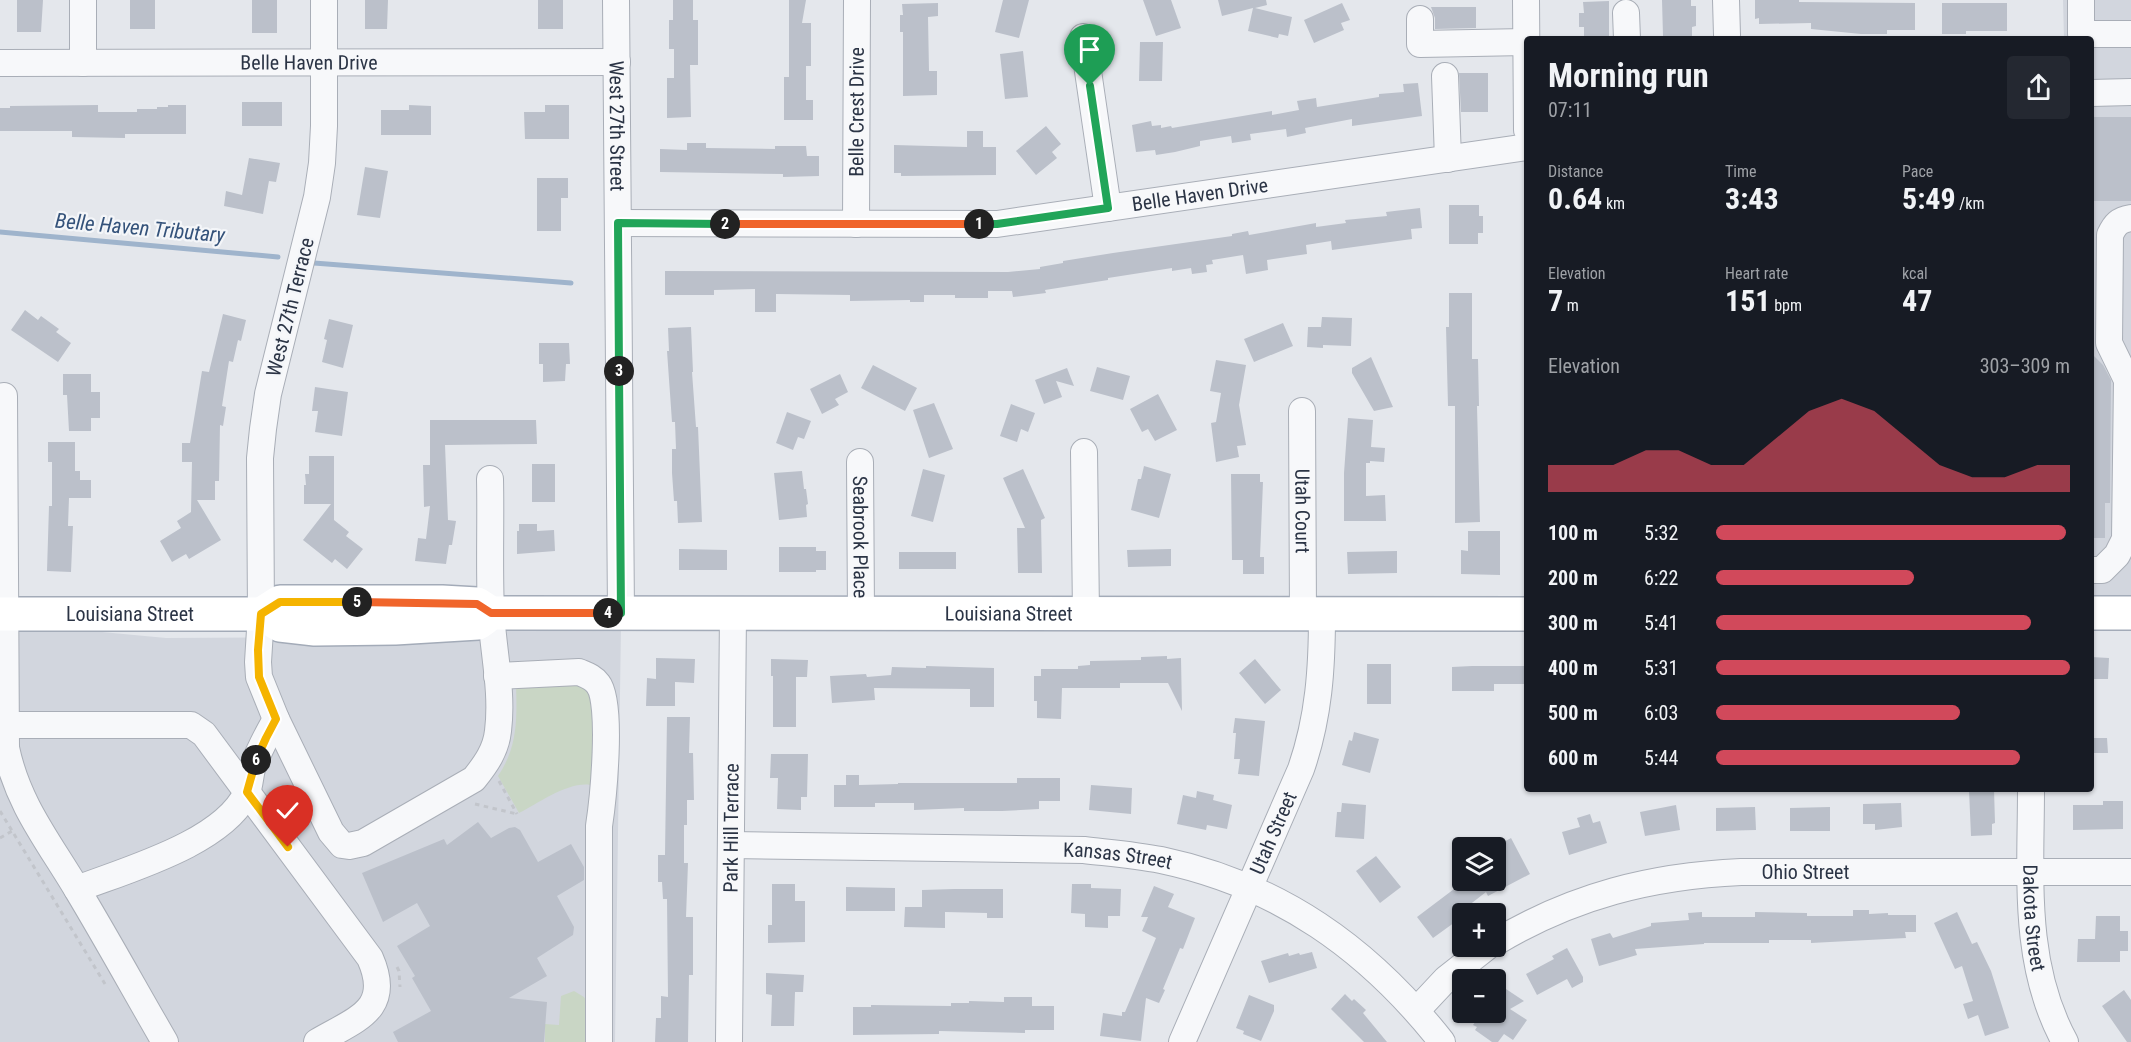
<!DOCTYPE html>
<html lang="en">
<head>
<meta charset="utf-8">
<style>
	:root { --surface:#171b24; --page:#242831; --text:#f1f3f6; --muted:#9ea1a6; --accent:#d1495b }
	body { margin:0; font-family:"Roboto Condensed",sans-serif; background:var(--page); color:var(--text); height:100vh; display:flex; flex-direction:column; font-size:22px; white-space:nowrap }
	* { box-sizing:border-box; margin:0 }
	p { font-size:20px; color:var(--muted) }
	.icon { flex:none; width:33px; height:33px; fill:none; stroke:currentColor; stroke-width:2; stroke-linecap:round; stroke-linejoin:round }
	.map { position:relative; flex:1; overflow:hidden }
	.sheet { position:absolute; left:1524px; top:36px; width:570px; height:756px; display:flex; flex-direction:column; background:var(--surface); border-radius:6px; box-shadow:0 2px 4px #0004 }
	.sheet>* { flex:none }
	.controls { position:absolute; left:1452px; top:837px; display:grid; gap:12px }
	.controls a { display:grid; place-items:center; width:54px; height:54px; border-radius:6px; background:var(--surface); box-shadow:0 2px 4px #0004; font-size:30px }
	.pin { position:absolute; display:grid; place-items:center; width:51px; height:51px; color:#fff; margin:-62px -26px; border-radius:50% 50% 50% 0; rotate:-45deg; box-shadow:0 0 6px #0007 }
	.pin .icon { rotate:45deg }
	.km { position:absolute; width:30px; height:30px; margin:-15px; border-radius:50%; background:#222; color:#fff; font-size:16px; line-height:30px; text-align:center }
	.round { display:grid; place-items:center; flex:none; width:63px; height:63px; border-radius:6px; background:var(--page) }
	.summary { display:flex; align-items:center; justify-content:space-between; height:102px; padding:0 24px }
	h1 { font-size:33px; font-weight:700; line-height:45px }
	.stats { display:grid; grid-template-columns:repeat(3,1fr); gap:9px; height:102px; padding:6px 24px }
	.stats div { display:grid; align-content:center }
	.stats b { font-size:30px; font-weight:700 }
	.stats small { font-size:16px; font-weight:400 }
	.stats p { font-size:16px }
	.chart { height:168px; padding:12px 24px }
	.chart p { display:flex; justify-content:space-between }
	.chart svg { width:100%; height:108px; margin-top:6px; fill:var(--accent); opacity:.7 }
	ul { padding:0 24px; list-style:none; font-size:20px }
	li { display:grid; grid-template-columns:96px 72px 1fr; align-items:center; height:45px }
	li i { height:15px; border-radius:8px; background:var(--accent) }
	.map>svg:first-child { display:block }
</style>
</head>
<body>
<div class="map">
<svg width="2131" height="1042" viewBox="0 0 2131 1042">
	<rect width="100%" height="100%" fill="#e4e7ec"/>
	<!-- built -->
	<path fill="#d2d6de" d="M2063 0H2131V602H2091V39H2064Z
		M621 624 615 1042H0V628L102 632 166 638 377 637 542 625Z"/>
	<!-- green -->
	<path fill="#c9d6c5" d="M570 680 594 693 595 786C573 778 540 802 519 813L498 776C518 747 517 717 516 684Z
		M574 991 584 997 587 1002 589 1042H545V1024L559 1025 561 996Z"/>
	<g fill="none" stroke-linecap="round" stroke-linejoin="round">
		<!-- stream -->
		<path stroke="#9fb4cc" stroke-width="5" d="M0 232 278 257
			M314 263 571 283"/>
	</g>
	<!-- building -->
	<path fill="#bbc0ca" d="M17 0H43L41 32H17Z
		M130 0H155V29H130Z
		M252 0H277V33H252Z
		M365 0H388L387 29H365Z
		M538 0H563V29H538Z
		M673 0H693V20H698V65H690L691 117 667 118V78H674V49H669V20H673Z
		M789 0H806L802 23H811V66H806V100H813V120H784V77H789Z
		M1003 0H1029L1019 38 995 32Z
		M1143 0H1171L1181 28 1156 36Z
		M1218 0H1266L1267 5 1255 8 1292 17 1288 36 1279 34 1278 38 1248 31 1253 8 1222 16Z
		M1662 0H1691V6H1696V26L1692 27V36H1663Z
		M1755 0H1799V2L1915 3V30H1887V34H1861L1811 29V23L1759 24V18L1755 19Z
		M1609 1V38L1584 39V27H1579V13H1584L1583 2Z
		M938 3V16L928 17 929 71H937V95L903 96V32H900V15H903L902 4Z
		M1342 3 1350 20 1341 23 1344 30 1314 43 1304 20Z
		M1942 3H2007V31H1966V34H1942Z
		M1431 7H1476V28L1435 29V18Z
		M1140 42H1163L1162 81H1139Z
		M1023 51 1028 97 1005 99 1000 54Z
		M1459 73H1488V112H1461Z
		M1418 83 1422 116 1352 126V119L1305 128 1306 133 1287 137 1286 129 1250 134 1251 140 1232 143 1231 136 1200 141V146L1175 152 1156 155 1155 150 1136 152 1132 125 1151 121 1152 126 1161 125V128L1171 126 1172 128 1272 111V115L1299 110 1297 101 1316 98 1317 107 1379 97V94L1404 92 1403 84Z
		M242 102H282V126H242Z
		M98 105V112H137V109H157V107H168V105H186V134H125V138L72 137V131H0V108H10V106Z
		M409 105 431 106V135H381V110H409Z
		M545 105H569V139H525L524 112H545Z
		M2094 117H2131V201H2091V120H2094Z
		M1046 126 1061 144 1052 152 1057 158 1036 175 1016 151Z
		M967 131H983V147H996V175L901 176V173H894V145L967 147Z
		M687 143H706V148L775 149V146H806L807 156H819V176L783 177V174L660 172V149L687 150Z
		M249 158 280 163 276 182 269 181 263 214 224 206 226 191 242 195Z
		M365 167 388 171 380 218 357 215Z
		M537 178H568V198H561V231H537Z
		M1449 205H1479V216H1483V233H1478V244H1449Z
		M1420 208 1422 228 1411 229 1412 239 1332 250 1331 241 1306 245 1307 254 1267 260 1268 270 1246 274 1243 255 1212 260 1213 264 1206 265 1207 272 1192 274 1191 268 1172 271V268L1108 278V280L1045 290 1046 293 1013 297 1012 291H988V298H955V295H924V302H910V300L850 301V295L776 294V312H755V289L714 290V295H665V271L1008 272 1040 269V267L1063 263V261L1113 253 1232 236V234L1248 231 1249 235 1316 223V227L1346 223 1345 220 1387 216 1386 212Z
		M1449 293H1472V359H1478L1479 406H1477L1480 522 1455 523V406H1448L1446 327H1449Z
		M25 310 38 320 41 316 59 329 56 332 71 343 58 362 11 330Z
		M223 314 246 320 241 341 238 340 233 362 229 361 222 406 226 407 223 426 220 425 219 481H215V500H197L221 540 189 559 186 554 172 562 160 541 181 528 177 521 191 512 192 462H182V443H190L202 371 209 372Z
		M1322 317 1352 318 1351 346 1323 345V348L1307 347 1308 327H1321Z
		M329 319 353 325 343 368 322 362 327 340 324 339Z
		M1283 323 1293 346 1254 362 1244 339Z
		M691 327 693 372H692L696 427H698L702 522 678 523 677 501H674L672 473V449H676L675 422H672L667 351H669L668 328Z
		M539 343H569L570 364H566L565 381 543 382V364H539Z
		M2091 353 2103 365 2111 380 2110 503H2105V538H2091Z
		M1371 357 1393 407 1374 411 1352 373V368Z
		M1216 360 1246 365 1239 405 1246 445 1237 446 1239 457 1216 462 1211 423 1216 422 1221 393 1210 391Z
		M873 365 917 388 905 411 861 388Z
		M1097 367 1130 376 1123 400 1090 391Z
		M1067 368 1074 386 1056 381 1062 397 1044 404 1035 380Z
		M63 374H91V392H100V418H91V431H69L67 395H63Z
		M840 374 848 392 835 399 839 405 822 414 810 389Z
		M315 387 348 392 342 436 315 432 318 411H312Z
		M1158 394 1177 430 1155 441 1148 429 1142 432 1130 409Z
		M934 403 953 449 929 458 913 410Z
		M1011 404 1035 413 1028 432 1021 429 1017 442 1000 436Z
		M787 412 811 421 804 439 798 437 793 450 776 443Z
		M1348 418 1373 420 1371 447 1385 448 1384 462 1370 461V463H1366V496L1385 495 1386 521H1344V473Z
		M430 420H536L537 444 445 445 448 520 456 521 452 545H449L446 564 415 561 418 538 426 539 430 506 424 507 423 465H430Z
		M48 442H75V471H80V480H91V498H69L68 526H73L71 572 47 571 49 506H52V462H48Z
		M309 456H334V520L349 532 346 536 363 549 347 569 335 559 332 563 303 540 331 504H304V485H306L305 474H309Z
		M532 464H555V502H532Z
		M1144 466 1171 474 1159 518 1131 510 1138 479H1141Z
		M923 469 945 475 933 522 911 516Z
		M1023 469 1045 518 1041 520 1042 573H1018L1017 528H1025L1003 478Z
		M802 471 804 489H806L808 504 806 505 807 517 779 520 774 473Z
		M1231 474H1260V482H1263L1260 557H1264V574H1243V560H1232Z
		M519 524H537V531L554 530 555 551 517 554V531H519Z
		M1468 531H1500V575L1461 574V550L1468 551Z
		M779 547H816V551H826V570H816V572H779Z
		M679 549 727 550V570H679Z
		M1171 549V566L1128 567 1127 550Z
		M1397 551V573L1348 574 1347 552Z
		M899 552H956V569H899Z
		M1167 656V659L1181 658 1182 711 1168 683H1120V688H1062L1061 719 1037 718V701H1034V676H1041V669H1078V666L1090 665V661L1141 660V657Z
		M2091 657 2109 658 2108 679H2091Z
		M656 658 695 659 694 683 675 682V706H646L647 678 656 679Z
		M771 659 808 660 807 677H796V727H773V676H771Z
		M1255 659 1281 690 1265 704 1239 673Z
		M1367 664H1391V704H1367Z
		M926 666 994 668V707H970V689L874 688 875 700 832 703 830 676 866 674 867 677 891 675 892 667 926 668Z
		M1472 666H1527V684H1494V691H1452V667Z
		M667 717H690L689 753H693L694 800H687V825H684V863H688L686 917H693V975H689L688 1042H655L656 1018H661V996L668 997 667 899H663L662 882H658V855H665Z
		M1235 718 1265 721 1259 776 1238 774 1240 759H1234L1236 733H1233Z
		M1354 732 1379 739 1370 773 1342 765 1349 740 1352 741Z
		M2091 738H2107L2108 753H2091Z
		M771 754H808L807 797H801V810L777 809 778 778H770Z
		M846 775H859V785L898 784V783H1017V778H1060V801H1039V809L1002 811H964V808L914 810V803H875V807H834V785H846Z
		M1091 785 1132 788 1131 814 1089 810Z
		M1994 789 1995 823 1992 824V835L1971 836 1969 790Z
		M1197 791 1214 795 1213 800 1232 805 1227 829 1207 825 1206 830 1177 824 1183 795 1196 798Z
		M2103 801H2123V829L2073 830V805H2103Z
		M1342 803 1366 805 1364 839 1335 837 1337 812H1341Z
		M1901 803 1902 827 1875 830V824H1863V804Z
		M1676 805 1680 830 1645 836 1640 812Z
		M1755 807 1756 830 1716 831V808Z
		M1830 807V831H1790V808Z
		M1590 814 1593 823 1600 821 1607 843 1569 855 1562 832 1580 827 1577 818Z
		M478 822 491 838 509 828 515 827 520 830 538 862 571 844 584 867V880L557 896 574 927 573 935 537 958 547 976 509 998 547 1002 544 1042H398L393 1032 431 1011 412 978 415 976 397 946 430 926 417 903 383 922 362 873 444 839 447 845Z
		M1511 838 1530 874 1488 896 1486 892 1459 913 1462 917 1433 938 1417 917 1466 880H1496V865L1502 861 1495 847Z
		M1376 856 1401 887 1380 903 1356 871Z
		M772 884H795V901H805V942L768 943V925H772Z
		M1072 884H1091V888L1121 889 1120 916H1108V928L1085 927V914L1071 913Z
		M1154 886 1174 894 1168 907 1195 918 1183 949 1180 948 1163 989 1165 990 1159 1003 1146 998 1141 1041 1100 1036 1103 1013 1122 1016V1012H1125L1156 938 1142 931 1148 917H1141Z
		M846 887 895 888V911H846Z
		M954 889H1003V918H987V913L945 912V928L904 927 905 907H922V890Z
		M1853 910H1869V914L1888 913V915H1916V932H1905L1906 938 1811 943V940H1769V943H1704V944L1635 949 1637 955 1599 966 1591 939 1610 933 1613 938 1651 926V923L1689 920 1688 913 1702 912V917H1755V912L1807 913V916H1853Z
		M1957 912 1972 944 1977 942 1991 971 2009 1028 1985 1036 1978 1015 1968 1019 1963 1004 1973 1001 1962 966 1955 969 1934 923Z
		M2096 916H2120V931H2128V951H2120V962H2077L2078 939H2095Z
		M1567 948 1583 977V982L1572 988 1567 979 1537 995 1526 974 1554 959 1552 956Z
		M1312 952 1317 968 1269 983 1261 961 1288 953 1289 956 1299 953 1300 955Z
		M766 973 804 975 803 992H795L794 1026H771L772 995 766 994Z
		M1503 987 1524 1001 1510 1009 1527 1020 1513 1040 1504 1034 1498 1042H1492L1475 1030 1477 1027 1473 1025 1482 1012H1496V999Z
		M2124 990 2131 1000V1042H2127L2102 1006Z
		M1345 994 1352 1001 1354 999 1366 1010 1363 1013 1387 1042H1364L1331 1009Z
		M1249 995 1274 1005V1011L1261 1041 1243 1034 1244 1031 1236 1028Z
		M1004 997H1032V1006H1054V1030H1025V1033L939 1031V1034L853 1035V1007H871V1005L951 1006V1003H969V1001L1004 1002Z"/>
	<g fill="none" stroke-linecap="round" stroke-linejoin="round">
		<defs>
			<g id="minor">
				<path d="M83 0V63"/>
				<path d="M324 0V126L322 163 317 197 268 394 263 429 260 458 261 614 258 662 259 677 276 719 331 832 342 845 349 846 363 843 474 779C486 764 496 750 498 731 503 691 493 651 491 612 489 568 491 523 490 479"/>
				<path id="s1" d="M616 0 621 613"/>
				<path d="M1526 0 1527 130"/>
				<path d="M1726 0 1727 35"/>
				<path d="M2081 0V34H2131"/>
				<path d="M1626 13 1627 39"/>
				<path d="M1420 19V44L1526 42"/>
				<path d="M1083 37 1108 208"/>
				<path id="s2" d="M0 63 617 62"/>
				<path d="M1445 76 1448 159"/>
				<path d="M2091 93 2131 92"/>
				<path id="s3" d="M618 223 997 224 1527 147"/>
				<path id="s4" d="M856 224 857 0"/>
				<path d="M4 396 6 748C18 805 49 842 78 891 108 941 136 992 165 1042"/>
				<path id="s5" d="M1302 411 1303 614"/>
				<path d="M1084 452 1086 614"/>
				<path id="s6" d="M860 462 861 613"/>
				<path d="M2091 570H2102L2117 555 2125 539 2127 380 2109 343 2110 235C2115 224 2119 220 2131 218"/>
				<path d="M497 676 579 672C586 675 593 677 598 684 613 703 603 800 599 826V1042"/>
				<path d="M6 725H191L204 734 370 958C393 1010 356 1019 317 1042"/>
				<path id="s7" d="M2031 789C2031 875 2022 964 2065 1042"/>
				<path id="s8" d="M731 845 1084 850C1110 853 1136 855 1161 860 1279 885 1368 948 1442 1042"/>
				<path d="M77 889C126 870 224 843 247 792 250 785 250 776 252 769 258 752 267 735 276 719"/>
				<path id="s9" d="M1496 942C1573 896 1651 876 1741 872H2131"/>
				<path d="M1417 1010 1446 979 1488 946"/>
				<path id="s10" d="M729 1042 733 613"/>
				<path id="s11" d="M1182 1042 1301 769C1319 717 1322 668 1322 614"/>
			</g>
			<g id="major">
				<path d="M2091 613H2131"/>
				<path id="s12" d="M0 614H261L280 625 315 629 395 628 478 623 485 618"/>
				<path id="s13" d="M261 614 280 602H442L477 604 491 613 1527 614"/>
			</g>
		</defs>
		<!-- minor casing -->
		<use href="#minor" stroke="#a9aeb7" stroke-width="28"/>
		<!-- major casing -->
		<use href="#major" stroke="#a3abb8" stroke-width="36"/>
		<!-- path -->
		<path stroke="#c2c5cb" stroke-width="3" stroke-dasharray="4.5 4.5" stroke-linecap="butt" d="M499 781 517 814
			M475 804 517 814
			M0 811 105 984
			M0 838 12 831
			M397 967 399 971 400 987"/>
		<!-- minor -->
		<use href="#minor" stroke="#f7f8fa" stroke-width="26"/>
		<!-- major -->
		<use href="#major" stroke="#fff" stroke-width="33"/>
	</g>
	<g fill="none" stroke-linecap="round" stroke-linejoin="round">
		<defs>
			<path id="split-1" d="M979 224H997L1108 208 1090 86"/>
			<path id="split-2" d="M725 224H979"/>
			<path id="split-3" d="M619 371 618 223 725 224"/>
			<path id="split-4" d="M608 613H621L619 371"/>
			<path id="split-5" d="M357 602 477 604 491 613H608"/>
			<path id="split-6" d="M256 760 266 738 276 719 259 677 258 650 261 614 280 602H357"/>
			<path id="split-7" d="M256 760 247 792 288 847"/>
		</defs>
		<!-- split-1 casing -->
		<use href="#split-1" stroke="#fff" stroke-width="12"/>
		<!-- split-2 casing -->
		<use href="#split-2" stroke="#fff" stroke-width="12"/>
		<!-- split-3 casing -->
		<use href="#split-3" stroke="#fff" stroke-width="12"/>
		<!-- split-4 casing -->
		<use href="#split-4" stroke="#fff" stroke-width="12"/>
		<!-- split-5 casing -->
		<use href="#split-5" stroke="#fff" stroke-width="12"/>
		<!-- split-6 casing -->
		<use href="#split-6" stroke="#fff" stroke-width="12"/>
		<!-- split-7 casing -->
		<use href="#split-7" stroke="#fff" stroke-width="12"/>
		<!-- split-1 -->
		<use href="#split-1" stroke="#22a559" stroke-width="8"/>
		<!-- split-2 -->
		<use href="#split-2" stroke="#f0652b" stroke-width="8"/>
		<!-- split-3 -->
		<use href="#split-3" stroke="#22a559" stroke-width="8"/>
		<!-- split-4 -->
		<use href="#split-4" stroke="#22a559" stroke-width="8"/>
		<!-- split-5 -->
		<use href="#split-5" stroke="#f0652b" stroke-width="8"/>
		<!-- split-6 -->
		<use href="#split-6" stroke="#f5b400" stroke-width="8"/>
		<!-- split-7 -->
		<use href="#split-7" stroke="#f5b400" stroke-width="8"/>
	</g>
	<g text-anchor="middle" stroke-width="4.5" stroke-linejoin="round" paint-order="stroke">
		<!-- street labels -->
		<g font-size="20" fill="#2b3445" stroke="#f4f6f9">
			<text dy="7" stroke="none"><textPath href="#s2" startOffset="309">Belle Haven Drive</textPath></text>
			<text dy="7" stroke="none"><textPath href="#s4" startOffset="112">Belle Crest Drive</textPath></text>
			<text dy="7" stroke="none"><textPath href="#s1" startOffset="126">West 27th Street</textPath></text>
			<text dy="7" stroke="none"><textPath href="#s3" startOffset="584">Belle Haven Drive</textPath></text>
			<text transform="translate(290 307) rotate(-76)" y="7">West 27th Terrace</text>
			<text dy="7" stroke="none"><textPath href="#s5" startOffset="100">Utah Court</textPath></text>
			<text dy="7" stroke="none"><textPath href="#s6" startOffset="75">Seabrook Place</textPath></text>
			<text dy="7" stroke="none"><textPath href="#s13" startOffset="754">Louisiana Street</textPath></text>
			<text dy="7" stroke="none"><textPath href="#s12" startOffset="130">Louisiana Street</textPath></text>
			<text dy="7" stroke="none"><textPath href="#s10" startOffset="214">Park Hill Terrace</textPath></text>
			<text dy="7" stroke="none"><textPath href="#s11" startOffset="228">Utah Street</textPath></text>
			<text dy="7" stroke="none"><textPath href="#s8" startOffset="387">Kansas Street</textPath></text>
			<text dy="7" stroke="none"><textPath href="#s9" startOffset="322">Ohio Street</textPath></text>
			<text dy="7" stroke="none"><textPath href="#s7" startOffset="129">Dakota Street</textPath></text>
		</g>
		<!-- water labels -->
		<g font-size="21" font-style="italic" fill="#34527a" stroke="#f4f6f9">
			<text transform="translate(140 228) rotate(5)" y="7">Belle Haven Tributary</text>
		</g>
	</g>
</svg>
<div class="controls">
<a><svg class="icon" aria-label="layers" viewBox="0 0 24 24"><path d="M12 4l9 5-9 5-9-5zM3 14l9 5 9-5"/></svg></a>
<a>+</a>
<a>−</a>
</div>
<div class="pin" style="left:1090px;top:86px;background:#1e9e55"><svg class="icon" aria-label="arrive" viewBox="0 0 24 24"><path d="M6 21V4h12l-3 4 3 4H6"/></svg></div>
<div class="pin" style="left:288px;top:847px;background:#d93025"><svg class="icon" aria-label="check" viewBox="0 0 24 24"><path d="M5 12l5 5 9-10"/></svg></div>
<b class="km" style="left:979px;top:224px">1</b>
<b class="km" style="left:725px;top:224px">2</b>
<b class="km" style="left:619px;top:371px">3</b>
<b class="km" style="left:608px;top:613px">4</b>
<b class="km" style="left:357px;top:602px">5</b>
<b class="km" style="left:256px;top:760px">6</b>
<section class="sheet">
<div class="summary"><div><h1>Morning run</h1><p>07:11</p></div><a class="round"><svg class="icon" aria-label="share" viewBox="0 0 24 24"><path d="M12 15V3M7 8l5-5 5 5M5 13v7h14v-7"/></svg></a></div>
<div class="stats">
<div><p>Distance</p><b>0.64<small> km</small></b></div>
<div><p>Time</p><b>3:43</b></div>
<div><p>Pace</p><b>5:49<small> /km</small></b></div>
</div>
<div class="stats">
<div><p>Elevation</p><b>7<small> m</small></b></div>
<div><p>Heart rate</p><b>151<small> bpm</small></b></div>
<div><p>kcal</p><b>47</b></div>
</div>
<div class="chart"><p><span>Elevation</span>303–309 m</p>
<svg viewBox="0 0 160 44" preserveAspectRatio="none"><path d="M0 44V33L10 33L20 33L30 27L40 27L50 33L60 33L70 22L80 11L90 6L100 11L110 22L120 33L130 38L140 38L150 33L160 33V44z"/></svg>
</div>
<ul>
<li><b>100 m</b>5:32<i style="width:99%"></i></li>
<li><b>200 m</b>6:22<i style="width:56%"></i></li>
<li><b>300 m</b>5:41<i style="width:89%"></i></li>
<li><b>400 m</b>5:31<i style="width:100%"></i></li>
<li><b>500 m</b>6:03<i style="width:69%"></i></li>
<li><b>600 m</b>5:44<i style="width:86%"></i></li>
</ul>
</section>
</div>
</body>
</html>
